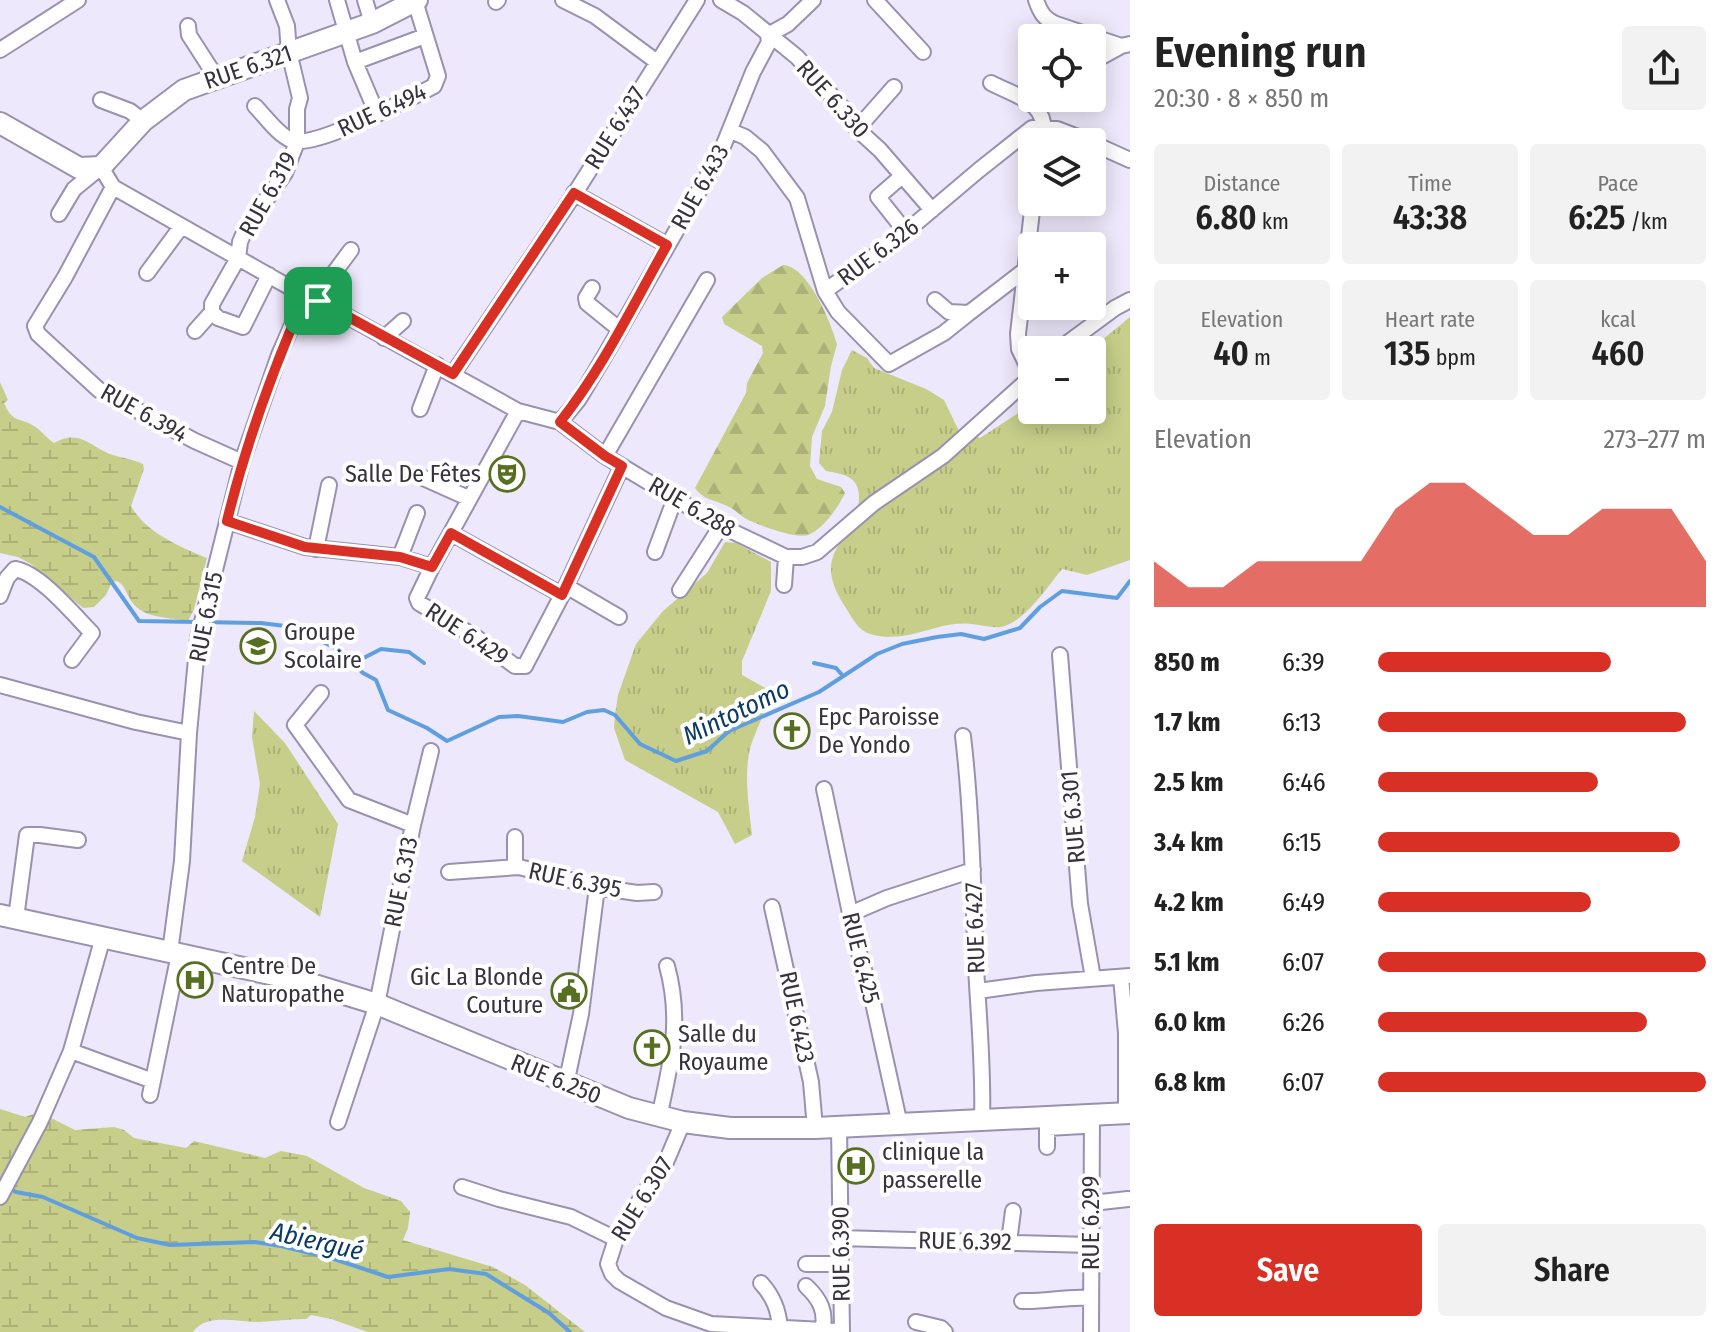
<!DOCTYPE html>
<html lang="en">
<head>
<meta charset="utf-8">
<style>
	:root { --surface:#fff; --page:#f2f2f2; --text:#222; --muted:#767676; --accent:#d93025 }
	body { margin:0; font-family:"Fira Sans Condensed",sans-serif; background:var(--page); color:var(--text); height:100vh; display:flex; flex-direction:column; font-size:30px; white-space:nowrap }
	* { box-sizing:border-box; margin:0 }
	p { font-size:26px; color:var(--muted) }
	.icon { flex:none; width:44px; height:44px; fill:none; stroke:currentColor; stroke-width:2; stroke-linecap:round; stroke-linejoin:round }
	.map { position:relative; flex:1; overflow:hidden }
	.sheet { display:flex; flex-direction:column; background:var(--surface); width:600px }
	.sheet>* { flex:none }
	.tools { position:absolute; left:1018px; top:24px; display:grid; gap:16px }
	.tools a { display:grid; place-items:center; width:88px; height:88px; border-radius:8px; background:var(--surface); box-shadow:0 4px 20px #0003; font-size:40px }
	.pin { position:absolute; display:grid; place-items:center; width:68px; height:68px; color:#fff; margin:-34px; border-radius:16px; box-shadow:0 4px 12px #0006 }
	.round { display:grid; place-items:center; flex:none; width:84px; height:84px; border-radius:8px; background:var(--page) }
	.overview { display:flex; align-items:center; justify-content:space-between; height:136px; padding:0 24px }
	h1 { font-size:44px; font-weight:600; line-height:60px }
	.metrics { display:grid; grid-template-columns:repeat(3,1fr); gap:12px; height:136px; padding:8px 24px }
	.metrics div { display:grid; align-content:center; border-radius:8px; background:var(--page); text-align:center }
	.metrics b { font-size:34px; font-weight:600 }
	.metrics small { font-size:22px; font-weight:400 }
	.metrics p { font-size:22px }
	.chart { height:224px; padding:16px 24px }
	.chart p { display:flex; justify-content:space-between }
	.chart svg { width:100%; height:144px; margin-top:8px; fill:var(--accent); opacity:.7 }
	.action { display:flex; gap:16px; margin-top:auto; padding:16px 24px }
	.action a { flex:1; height:92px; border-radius:8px; background:var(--accent); color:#fff; font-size:32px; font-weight:600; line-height:92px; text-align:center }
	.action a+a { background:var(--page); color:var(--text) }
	ul { padding:0 24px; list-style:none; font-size:26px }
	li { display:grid; grid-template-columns:128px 96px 1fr; align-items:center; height:60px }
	li i { height:20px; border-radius:10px; background:var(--accent) }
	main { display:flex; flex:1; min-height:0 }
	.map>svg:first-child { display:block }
</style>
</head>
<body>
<main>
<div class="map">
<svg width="1130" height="1332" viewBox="0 0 1130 1332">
	<defs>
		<pattern id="grass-tufts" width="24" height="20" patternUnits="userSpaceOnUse" patternTransform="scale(2)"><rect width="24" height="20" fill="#c6ce89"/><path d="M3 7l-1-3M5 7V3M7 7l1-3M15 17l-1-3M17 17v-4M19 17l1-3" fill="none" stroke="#abb177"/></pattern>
		<pattern id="forest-firs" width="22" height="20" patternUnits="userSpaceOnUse" patternTransform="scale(2)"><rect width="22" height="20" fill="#c6ce89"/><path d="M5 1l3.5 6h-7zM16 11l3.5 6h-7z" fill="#abb177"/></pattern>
		<pattern id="wetland-marsh" width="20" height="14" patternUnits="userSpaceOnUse" patternTransform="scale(2)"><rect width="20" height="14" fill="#c6ce89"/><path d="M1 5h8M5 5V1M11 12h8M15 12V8" fill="none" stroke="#abb177"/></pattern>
	</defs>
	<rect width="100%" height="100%" fill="#ede8fb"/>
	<!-- grass -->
	<path fill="url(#grass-tufts)" d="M1130 317V560L1087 575 1062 569C1048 586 1024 623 1001 627 992 628 981 625 971 624 937 620 909 645 870 634 858 630 852 618 846 608 838 596 831 583 831 569 831 543 859 526 859 497 859 476 843 474 826 471L819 463 822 431 832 412 842 370 852 350 867 358 874 368 926 389 944 400 959 431 980 438 1032 404V410H1092V350H1090Z
		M725 542 736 543 771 562V591L742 661V675L769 690C768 710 757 726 751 745 743 773 749 806 752 835L735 844 718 812 625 760 614 728 615 715 618 695 636 644 663 611 707 573Z
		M254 711 285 743 338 824 320 917 242 861 255 817 260 784 252 737Z"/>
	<!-- forest -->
	<path fill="url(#forest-firs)" d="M783 265C808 266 831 322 837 344L831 366 825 406 812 437 810 466 817 479 841 487 845 493C838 508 823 529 808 535 796 539 759 525 748 520 740 516 735 509 727 506 715 500 703 500 695 488L746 393 747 383 763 353 762 346 724 324 722 317 762 278Z"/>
	<!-- wetland -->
	<path fill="url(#wetland-marsh)" d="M0 382 8 400 4 403C13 424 20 417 34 426 42 431 46 438 54 443 80 428 90 447 113 455 122 458 132 459 143 464L144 469 131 506C145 532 180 547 207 558L194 609 188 621C169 617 144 619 132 602 126 594 126 586 117 581L112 582 106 595 94 607 83 608 31 564 18 557 0 553Z
		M0 1109 25 1117 39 1112 75 1130 114 1127 124 1130 134 1138 186 1148 194 1141 265 1158 281 1151 307 1156 364 1188 401 1201 410 1212 408 1228 403 1240 493 1267 525 1285 585 1332H368L331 1319 311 1315 306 1319C290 1319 276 1321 260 1322 240 1323 207 1312 193 1332H0Z"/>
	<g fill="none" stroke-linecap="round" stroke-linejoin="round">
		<!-- stream -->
		<path stroke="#609fdf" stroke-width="4" d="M0 507 94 557 139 621 261 623 293 627 339 650 363 673 376 680 388 710 427 728 447 741 499 717 518 716 563 722 587 712 604 710 615 715 640 744 676 761 707 751 729 731 819 692 877 654 902 644 937 637 961 634 984 639 1020 628 1040 607 1062 591 1117 598 1130 581
			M409 652 424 663
			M354 663 381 649 409 652
			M814 663 836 668 843 676
			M8 1188 16 1192 43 1197 137 1238 170 1245 255 1242 281 1246 334 1259 388 1277 449 1269 486 1274 549 1313 570 1332"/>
		<defs>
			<path id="street" d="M337 0 355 62 377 114
				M365 0 372 23
				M563 0 595 16 657 62
				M721 0 743 13 797 57 850 116 857 129 880 150 932 210
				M875 0 923 52
				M1036 0C1040 12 1044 19 1056 24L1121 46 1130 44
				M496 2 498 0
				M188 26 189 35 216 77
				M0 50 78 0
				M355 62 425 36
				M1092 62 1121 46
				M991 83C1020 98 1050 102 1043 142
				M101 100 130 111 143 121
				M255 106C265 116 278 135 291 140 313 150 410 98 434 86L438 76 415 1
				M857 129 894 87
				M731 131 745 137 762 151 797 198 825 291 895 241 979 170 1032 128 1057 129 1091 142
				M1092 143 1130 160
				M902 176 878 197 905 231
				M113 187 65 277 35 326 38 334 99 390 195 441 242 462
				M574 193 667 245
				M59 214 74 189 101 167 113 187 305 296 334 309 518 411 560 422 605 456 721 526 786 557H802L817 552 874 503 943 456 1032 376 1019 349 1018 334 1033 202
				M147 273 181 227
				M592 288 586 298 587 303 619 329
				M825 291 838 312 889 364 944 333 969 313
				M935 300 949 312 969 313 1025 270
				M318 301 322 289 351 250
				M212 312 218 318 243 327 269 275
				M195 331 212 312V304L238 258 240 242 246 228 285 173 297 142V109L300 98 289 52 287 26 277 0
				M384 338 403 321
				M1058 350 1115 308 1130 300
				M453 374 577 190 697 0
				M420 409 437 365
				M560 422 579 399 607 352 720 154 753 72 769 42 768 35 788 24 813 0
				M605 456 707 280
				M419 476 468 498
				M227 521 305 547 400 557 432 567 518 411
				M451 533 562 595
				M316 549 329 485
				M655 552 675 498
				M400 557 417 513
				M432 567 417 598 419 603 477 638 515 666H525L562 595 622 466
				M784 585 786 557
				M566 586 619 617
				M680 590 721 526
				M0 596 7 578 15 569C40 573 74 615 92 633L72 660
				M1060 655 1080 904 1093 978
				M0 685 136 722 189 733
				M321 693 295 725 349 800 413 825 377 1004 338 1122
				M963 736C971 805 973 874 975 944 977 1003 984 1061 982 1121
				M824 789 856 942 872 998 900 1125
				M413 825 431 751
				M515 837V863L519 867
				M449 872 519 867 597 887 637 893 654 892
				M772 907 811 1082 815 1128
				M850 914 887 898 973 870
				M16 918 27 835H40L78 840
				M170 952 182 861 189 733 198 638 242 462 279 355 305 296
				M1121 977 1126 1033V1113
				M978 991 1036 983 1130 976
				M71 1051 153 1081
				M566 1084 581 1014 597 887
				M150 1095 179 954
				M1046 1116 1047 1128 1083 1126
				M659 1117C671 1063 682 1021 667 966
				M683 1122 666 1162 643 1195 616 1239 608 1264 612 1274 619 1281 666 1308 711 1324 842 1331
				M839 1127 842 1332
				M1047 1128V1147
				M462 1187 499 1199 571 1217 616 1239
				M0 1197 40 1122 71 1051 103 937
				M1092 1203 1128 1199
				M840 1238 1091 1245
				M1009 1242 1013 1211
				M806 1264H840
				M761 1283C774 1297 779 1311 780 1329
				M806 1286C820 1299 827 1312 822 1332
				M1022 1301C1046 1302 1066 1296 1090 1298
				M916 1322 941 1328 945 1332
				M1091 1332 1092 1114"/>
			<path id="secondary" d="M0 123 79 168 101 167 143 121 184 90 372 23 417 0
				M0 915 298 980 377 1004 629 1108 683 1122 730 1128H815L1130 1113"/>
		</defs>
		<!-- street casing -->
		<use href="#street" stroke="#9991ae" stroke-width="18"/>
		<!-- secondary casing -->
		<use href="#secondary" stroke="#9991ae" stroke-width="24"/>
		<!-- street -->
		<use href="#street" stroke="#fff" stroke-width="14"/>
		<!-- secondary -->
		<use href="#secondary" stroke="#fff" stroke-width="20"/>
	</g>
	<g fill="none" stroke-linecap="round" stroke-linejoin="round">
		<defs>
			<path id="route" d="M574 193 667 245C633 305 603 368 560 422L605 456 622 466 562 595 451 533 432 567 400 557 305 547 227 521C246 443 273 369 305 296L334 309 453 374Z"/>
		</defs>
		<!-- route casing -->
		<use href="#route" stroke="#fff" stroke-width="16"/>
		<!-- route -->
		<use href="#route" stroke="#d93025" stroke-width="10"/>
	</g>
	<!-- icons -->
	<defs>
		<symbol id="theatre-ring" viewBox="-11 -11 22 22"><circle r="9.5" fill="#fff" stroke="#576f20" stroke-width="1.5"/><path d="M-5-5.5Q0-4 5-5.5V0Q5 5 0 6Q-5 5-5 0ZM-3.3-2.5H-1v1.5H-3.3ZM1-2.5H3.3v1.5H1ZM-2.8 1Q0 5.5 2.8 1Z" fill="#576f20"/></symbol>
		<symbol id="school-ring" viewBox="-11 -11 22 22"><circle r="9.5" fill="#fff" stroke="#576f20" stroke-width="1.5"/><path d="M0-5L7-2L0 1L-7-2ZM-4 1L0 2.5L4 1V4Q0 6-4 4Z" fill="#576f20"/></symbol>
		<symbol id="church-ring" viewBox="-11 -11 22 22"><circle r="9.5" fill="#fff" stroke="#576f20" stroke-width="1.5"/><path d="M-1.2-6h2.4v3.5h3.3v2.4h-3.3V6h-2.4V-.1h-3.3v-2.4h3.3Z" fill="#576f20"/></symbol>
		<symbol id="hospital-ring" viewBox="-11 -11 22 22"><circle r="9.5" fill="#fff" stroke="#576f20" stroke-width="1.5"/><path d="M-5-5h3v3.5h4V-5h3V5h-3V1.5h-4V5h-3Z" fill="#576f20"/></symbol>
		<symbol id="civic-ring" viewBox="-11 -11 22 22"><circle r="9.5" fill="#fff" stroke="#576f20" stroke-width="1.5"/><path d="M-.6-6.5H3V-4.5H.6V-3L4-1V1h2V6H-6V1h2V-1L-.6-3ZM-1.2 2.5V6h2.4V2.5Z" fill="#576f20"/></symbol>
	</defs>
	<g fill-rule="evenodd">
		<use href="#theatre-ring" x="487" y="454" width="40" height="40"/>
		<use href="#school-ring" x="238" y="626" width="40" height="40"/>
		<use href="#church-ring" x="772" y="711" width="40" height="40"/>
		<use href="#hospital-ring" x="175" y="960" width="40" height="40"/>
		<use href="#civic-ring" x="549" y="971" width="40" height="40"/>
		<use href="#church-ring" x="632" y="1028" width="40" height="40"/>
		<use href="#hospital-ring" x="836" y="1146" width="40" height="40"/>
	</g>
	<g text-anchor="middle" stroke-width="8" stroke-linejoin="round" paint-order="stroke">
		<!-- street labels -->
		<g font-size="24" fill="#36323e" stroke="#fff">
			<text transform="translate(248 67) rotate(-19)" y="8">RUE 6.321</text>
			<text transform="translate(833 99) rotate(48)" y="8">RUE 6.330</text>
			<text transform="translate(382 110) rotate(-25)" y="8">RUE 6.494</text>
			<text transform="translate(615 128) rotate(-58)" y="8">RUE 6.437</text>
			<text transform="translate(700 187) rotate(-61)" y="8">RUE 6.433</text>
			<text transform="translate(268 194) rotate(-61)" y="8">RUE 6.319</text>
			<text transform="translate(878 252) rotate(-37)" y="8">RUE 6.326</text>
			<text transform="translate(144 413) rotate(29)" y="8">RUE 6.394</text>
			<text transform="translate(692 507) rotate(30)" y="8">RUE 6.288</text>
			<text transform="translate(206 617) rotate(-79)" y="8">RUE 6.315</text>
			<text transform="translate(467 634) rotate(33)" y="8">RUE 6.429</text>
			<text transform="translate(1073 817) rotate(-95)" y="8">RUE 6.301</text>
			<text transform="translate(575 880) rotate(12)" y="8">RUE 6.395</text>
			<text transform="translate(401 882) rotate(-79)" y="8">RUE 6.313</text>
			<text transform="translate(975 928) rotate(-92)" y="8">RUE 6.427</text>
			<text transform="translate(861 958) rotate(76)" y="8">RUE 6.425</text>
			<text transform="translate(797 1017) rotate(78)" y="8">RUE 6.423</text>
			<text transform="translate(556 1079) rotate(22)" y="8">RUE 6.250</text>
			<text transform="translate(642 1199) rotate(-58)" y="8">RUE 6.307</text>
			<text transform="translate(1091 1223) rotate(-90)" y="8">RUE 6.299</text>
			<text transform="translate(965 1241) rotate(1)" y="8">RUE 6.392</text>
			<text transform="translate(841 1254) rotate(-91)" y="8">RUE 6.390</text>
		</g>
		<!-- poi labels -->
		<g font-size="24" fill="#36323e" stroke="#fff" text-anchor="start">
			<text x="481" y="482" text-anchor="end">Salle De Fêtes</text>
			<text x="284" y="640">Groupe<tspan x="284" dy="28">Scolaire</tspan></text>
			<text x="818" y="725">Epc Paroisse<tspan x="818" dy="28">De Yondo</tspan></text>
			<text x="221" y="974">Centre De<tspan x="221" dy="28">Naturopathe</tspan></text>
			<text x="543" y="985" text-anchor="end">Gic La Blonde<tspan x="543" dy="28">Couture</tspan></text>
			<text x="678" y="1042">Salle du<tspan x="678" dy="28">Royaume</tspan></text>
			<text x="882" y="1160">clinique la<tspan x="882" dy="28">passerelle</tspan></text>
		</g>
		<!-- water labels -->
		<g font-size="26" font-style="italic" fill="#0b3a63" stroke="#fff">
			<text transform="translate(736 712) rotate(-26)" y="9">Mintotomo</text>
			<text transform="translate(317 1241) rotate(13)" y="9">Abiergué</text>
		</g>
	</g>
</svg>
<div class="tools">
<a><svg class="icon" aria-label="locate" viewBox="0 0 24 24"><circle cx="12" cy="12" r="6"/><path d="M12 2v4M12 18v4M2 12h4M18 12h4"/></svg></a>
<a><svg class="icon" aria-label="layers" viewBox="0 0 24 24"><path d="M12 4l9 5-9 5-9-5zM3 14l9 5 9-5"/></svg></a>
<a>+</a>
<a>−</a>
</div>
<div class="pin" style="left:318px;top:301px;background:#1e9e55"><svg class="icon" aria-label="arrive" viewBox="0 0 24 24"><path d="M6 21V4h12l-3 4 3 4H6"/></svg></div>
</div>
<section class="sheet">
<div class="overview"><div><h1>Evening run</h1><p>20:30 · 8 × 850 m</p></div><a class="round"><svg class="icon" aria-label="share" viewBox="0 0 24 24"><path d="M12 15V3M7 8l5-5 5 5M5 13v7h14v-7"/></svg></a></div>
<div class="metrics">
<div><p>Distance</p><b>6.80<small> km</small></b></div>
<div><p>Time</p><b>43:38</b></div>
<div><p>Pace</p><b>6:25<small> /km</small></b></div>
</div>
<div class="metrics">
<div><p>Elevation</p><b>40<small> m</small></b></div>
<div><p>Heart rate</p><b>135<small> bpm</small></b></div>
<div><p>kcal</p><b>460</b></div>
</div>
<div class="chart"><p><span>Elevation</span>273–277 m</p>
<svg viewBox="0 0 160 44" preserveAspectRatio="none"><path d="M0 44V30L10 38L20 38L30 30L40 30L50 30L60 30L70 14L80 6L90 6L100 14L110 22L120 22L130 14L140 14L150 14L160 30V44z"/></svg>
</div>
<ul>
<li><b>850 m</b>6:39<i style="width:71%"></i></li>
<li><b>1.7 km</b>6:13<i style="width:94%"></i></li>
<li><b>2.5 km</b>6:46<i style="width:67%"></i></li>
<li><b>3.4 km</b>6:15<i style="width:92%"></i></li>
<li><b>4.2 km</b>6:49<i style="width:65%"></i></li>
<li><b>5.1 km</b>6:07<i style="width:100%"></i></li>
<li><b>6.0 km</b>6:26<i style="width:82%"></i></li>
<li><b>6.8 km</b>6:07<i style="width:100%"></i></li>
</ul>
<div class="action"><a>Save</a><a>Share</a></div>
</section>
</main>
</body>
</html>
